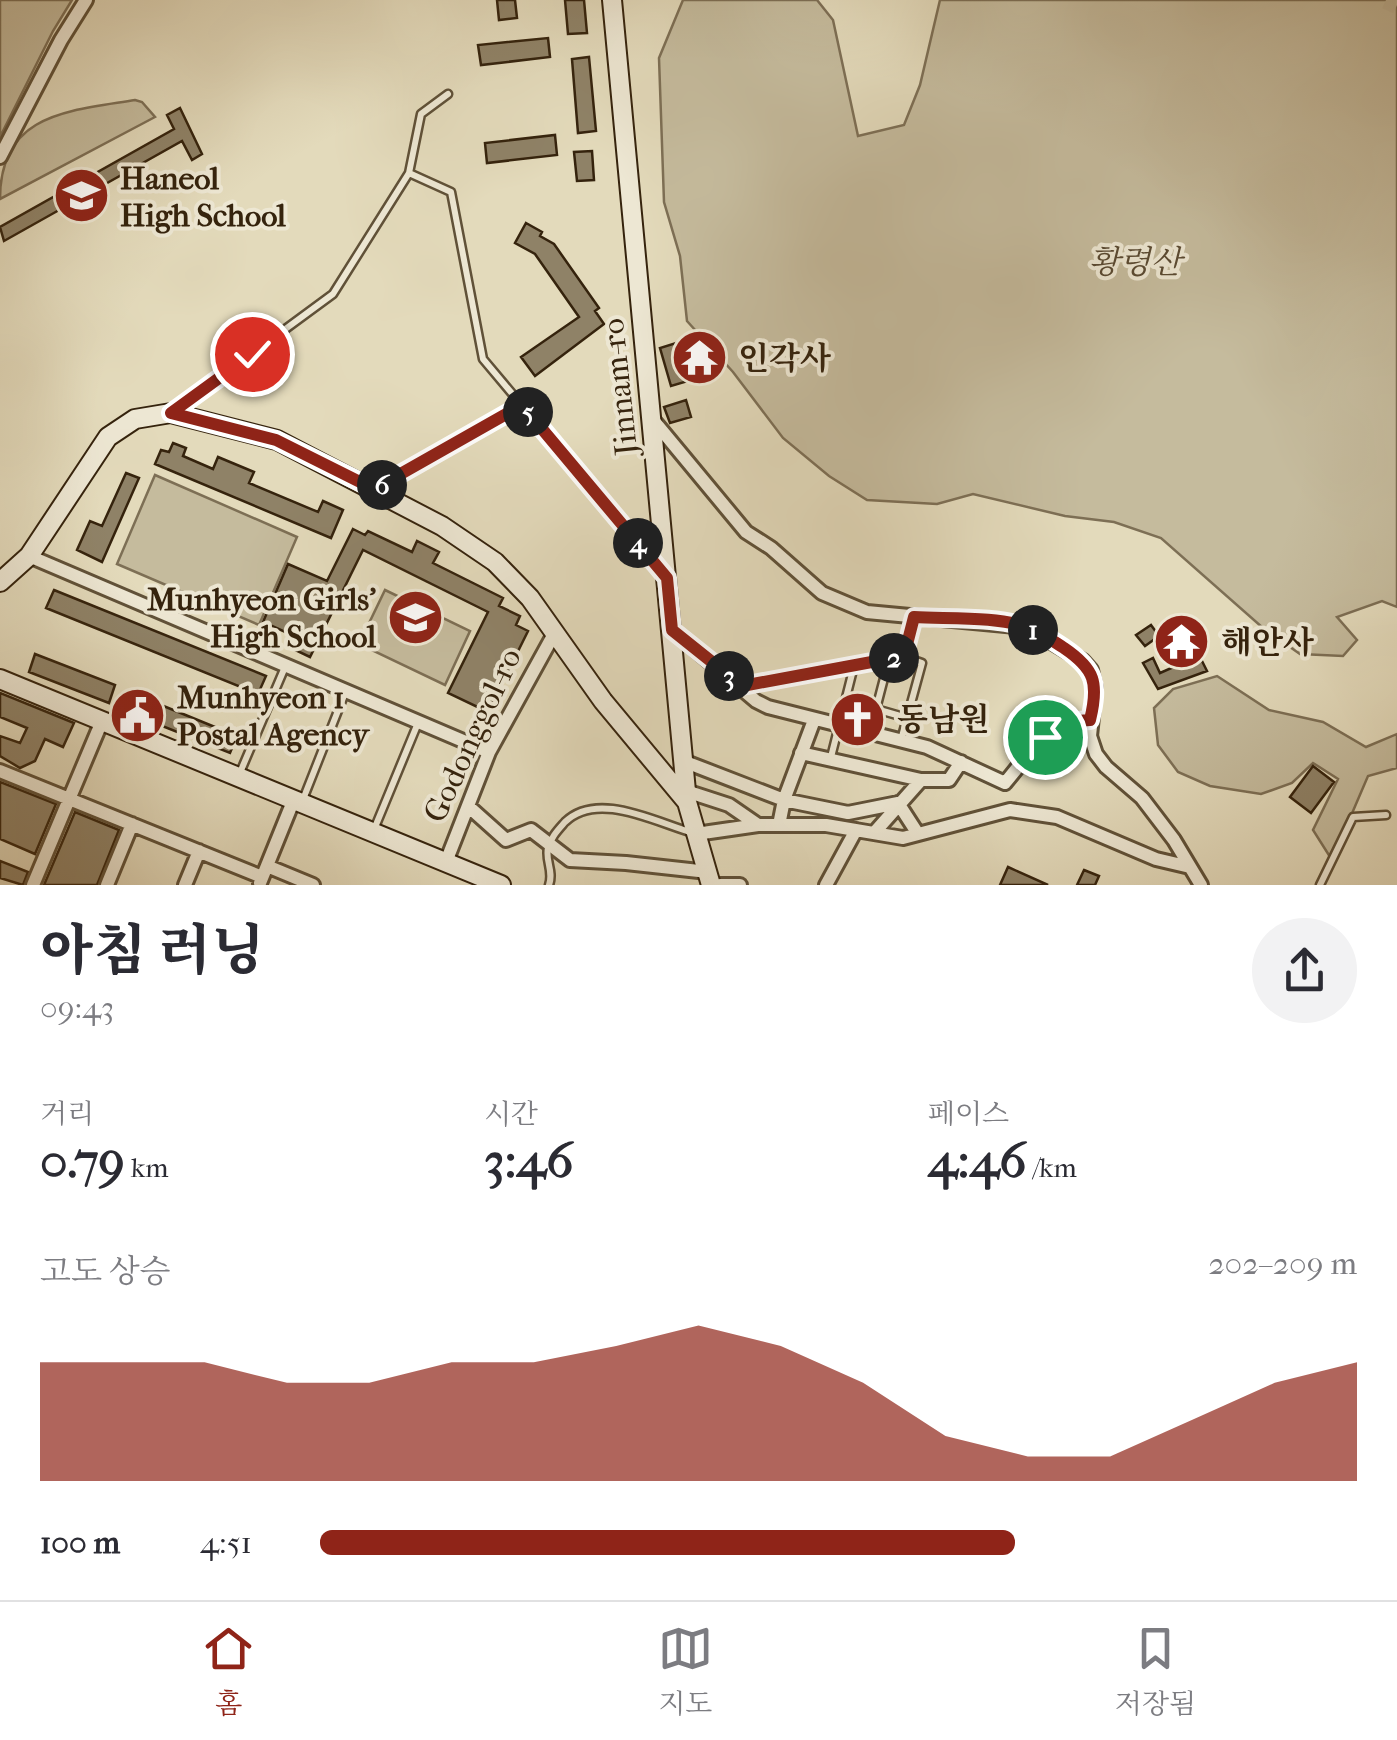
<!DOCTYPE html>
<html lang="ko">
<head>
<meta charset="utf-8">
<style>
	:root { --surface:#fff; --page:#f2f2f3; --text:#2b2b33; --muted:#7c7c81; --line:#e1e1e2; --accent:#8f2418 }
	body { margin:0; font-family:"IM FELL French Canon","Noto Serif KR",serif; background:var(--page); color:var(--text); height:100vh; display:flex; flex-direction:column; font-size:38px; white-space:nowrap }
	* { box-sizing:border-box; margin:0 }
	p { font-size:32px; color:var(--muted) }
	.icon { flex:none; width:55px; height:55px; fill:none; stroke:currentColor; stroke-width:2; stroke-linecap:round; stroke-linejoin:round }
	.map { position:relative; height:885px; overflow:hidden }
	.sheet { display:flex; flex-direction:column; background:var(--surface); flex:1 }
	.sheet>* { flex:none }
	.pin { position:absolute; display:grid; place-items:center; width:85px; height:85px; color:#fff; margin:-42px; border:5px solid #fff; border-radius:50%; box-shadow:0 2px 10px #0007 }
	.km { position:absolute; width:50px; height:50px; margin:-25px; border-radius:50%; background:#222; color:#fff; font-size:28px; line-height:50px; text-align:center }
	.round { display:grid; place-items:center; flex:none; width:105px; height:105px; border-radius:52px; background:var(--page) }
	.head { display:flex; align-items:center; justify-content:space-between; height:170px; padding:0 40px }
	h1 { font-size:55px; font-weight:800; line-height:75px }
	.stats { display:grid; grid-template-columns:repeat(3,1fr); gap:15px; height:170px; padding:10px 40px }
	.stats div { display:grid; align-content:center }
	.stats b { font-size:50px; font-weight:800 }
	.stats small { font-size:28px; font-weight:400 }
	.stats p { font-size:28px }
	.chart { height:280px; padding:20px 40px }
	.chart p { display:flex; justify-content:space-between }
	.chart svg { width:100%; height:180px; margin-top:10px; fill:var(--accent); opacity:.7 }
	ul { padding:0 40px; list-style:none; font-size:32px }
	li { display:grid; grid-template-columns:160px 120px 1fr; align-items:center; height:75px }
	li i { height:25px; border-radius:12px; background:var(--accent) }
	.tab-bar { display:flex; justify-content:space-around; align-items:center; height:140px; border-top:2px solid var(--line); background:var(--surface); font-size:28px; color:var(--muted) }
	.tab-bar a { display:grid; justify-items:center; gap:5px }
	.tab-bar .active { color:var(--accent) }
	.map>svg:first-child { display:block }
</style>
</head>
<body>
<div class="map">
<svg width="1397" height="885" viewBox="0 0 1397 885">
	<rect width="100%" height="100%" fill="#e3dabb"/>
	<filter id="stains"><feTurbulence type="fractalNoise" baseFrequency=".002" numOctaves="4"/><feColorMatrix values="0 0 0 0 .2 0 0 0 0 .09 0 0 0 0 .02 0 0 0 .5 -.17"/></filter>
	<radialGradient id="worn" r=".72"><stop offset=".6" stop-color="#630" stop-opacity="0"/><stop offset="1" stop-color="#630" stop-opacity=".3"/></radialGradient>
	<!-- green -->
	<path fill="#c5bb9d" stroke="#7d6f55" stroke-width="2.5" d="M0 0H72L53 31 0 137Z
		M683 0H817L833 20 858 136 904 125 920 85 940 0H1397V607L1382 601 1337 617 1357 640 1343 656 1300 654 1263 628 1161 538 1114 522 1065 516 973 494 937 504 867 500 829 476 783 438 733 372 687 321 680 256 664 202 659 58Z
		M135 100 142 102 155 117 0 199C0 113 68 111 135 100Z
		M155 475 297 537 259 625 117 564Z
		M385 590 470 631 445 685 359 644Z
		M1217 676 1269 710 1323 722 1366 747 1397 734V768L1368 776 1332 860 1313 830 1338 779 1313 763 1292 783 1261 794 1210 786 1178 772 1158 745 1154 708 1173 689Z"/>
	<!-- building -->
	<path fill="#8f8267" stroke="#35230d" stroke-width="2.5" d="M497 0H515L517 18 499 20Z
		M565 0H584L587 33 568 34Z
		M548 38 550 57 481 65 478 45Z
		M589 57 596 131 578 133 572 59Z
		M180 108 202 154 192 160 182 141 4 241 0 227 174 129 167 115Z
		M555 135 557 155 487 163 485 143Z
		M592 151 594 180 577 181 574 152Z
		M526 223 542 232 540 236 554 244 599 308 595 311 604 324 535 376 521 357 579 317 535 254 515 243Z
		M676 343 688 381 671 386 660 348Z
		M696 343 714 361 701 374 683 355Z
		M686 400 691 417 670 423 664 407Z
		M173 443 186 448 183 456 213 469 218 457 254 472 249 483 318 512 323 501 343 510 331 538 155 464 161 450 169 452Z
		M126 473 139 478 102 562 77 550 90 521 102 526Z
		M353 529 365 535 368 531 412 552 417 541 439 552 433 563 503 598 499 606 520 616 516 625 528 631 488 712 448 693 488 612 363 550 310 657 293 649 299 638 263 622 288 564 327 581Z
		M54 590 266 676 258 694 46 608Z
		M1151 625 1159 636 1145 646 1136 635Z
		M1184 625 1207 671 1158 689 1143 663 1153 658 1160 673 1183 663 1168 633Z
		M35 654 115 685 109 703 29 672Z
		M0 693 74 723 63 747 45 739 35 761 20 768 0 756V736L20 743 27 728 0 717Z
		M139 696 237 736 230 753 132 714Z
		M1313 766 1334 782 1311 813 1290 797Z
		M0 782 56 804 35 854 0 839Z
		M75 812 119 830 97 885H44Z
		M0 861 28 872 23 885 0 878Z
		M1008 867 1048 885H1000Z
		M1084 870 1099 876 1095 885H1077Z"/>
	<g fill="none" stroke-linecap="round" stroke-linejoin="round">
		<!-- secondary-tunnel -->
		<path stroke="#c0b598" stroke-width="18" stroke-dasharray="18 9" stroke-linecap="butt" d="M1386 0 1397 5"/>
		<defs>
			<path id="lane" d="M409 173 451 192 483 359 658 567
				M174 411 333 294 409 173 421 114 448 94
				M375 489 521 405
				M845 703 876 711
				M876 709 907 718
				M870 732 889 659
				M901 740 922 663 905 657
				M830 761 854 666
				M239 775 285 667
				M302 802 345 693
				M373 832 418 723
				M549 885C554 871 545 861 548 848 551 837 558 830 565 822 597 791 653 821 690 832
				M1320 885 1353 817 1386 815"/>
			<path id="street" d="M0 157 61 40 86 0
				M654 421 746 532 771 548 822 593 867 612 1027 627 1083 661 1091 670 1095 688 1090 736 1096 754 1106 767 1142 798 1174 840 1201 885
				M29 556 489 752
				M672 630 756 701 768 707 927 747 1005 783
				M742 686 904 656 914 617
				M801 753 921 780H949L961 762
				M683 761 784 800 848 813 898 803
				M0 771 262 877
				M1005 783C1032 751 1045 724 1090 720
				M686 791 729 805 758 825
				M898 803 918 834
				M468 806 506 840 531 830 570 860 626 863 708 872
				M779 825 784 800 814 720
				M874 833 921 780
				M696 834 758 825H826L903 838 1010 810 1057 817 1156 859 1190 867
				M446 862 489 752 554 634
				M267 866 313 885
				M260 883 294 799
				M33 885 102 721
				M107 885 132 824
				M185 885 199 851
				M720 885H740
				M826 885 856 830"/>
			<path id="secondary" d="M612 0 687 802 711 885
				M0 582 29 556 108 437 135 419 171 413 277 440 442 526 495 562 530 598 603 701 687 802
				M0 679 501 885"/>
		</defs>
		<!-- lane casing -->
		<use href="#lane" stroke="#605138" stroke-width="11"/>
		<!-- street casing -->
		<use href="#street" stroke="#605138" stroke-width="18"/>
		<!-- secondary casing -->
		<use href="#secondary" stroke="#35230d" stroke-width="22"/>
		<!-- lane -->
		<use href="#lane" stroke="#ede7d3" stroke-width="6"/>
		<!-- street -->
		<use href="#street" stroke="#ede7d3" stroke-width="12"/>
		<!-- secondary -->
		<use href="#secondary" stroke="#ede7d3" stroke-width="18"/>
	</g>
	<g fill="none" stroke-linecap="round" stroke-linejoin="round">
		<defs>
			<path id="route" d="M252 354 171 413 276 440 374 489 522 405 667 578 672 630 742 686 904 656 914 617C950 619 996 616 1030 628 1042 633 1053 641 1064 648 1095 669 1099 683 1090 720L1066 722 1045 737"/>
		</defs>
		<!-- route casing -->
		<use href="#route" stroke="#fff" stroke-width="20"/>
		<!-- route -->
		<use href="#route" stroke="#8f2418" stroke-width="12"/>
	</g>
	<!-- icons -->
	<defs>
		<symbol id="school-disc" viewBox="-11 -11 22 22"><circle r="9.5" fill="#8f2418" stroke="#ede7d3"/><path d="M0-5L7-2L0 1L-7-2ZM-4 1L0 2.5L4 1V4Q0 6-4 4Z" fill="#fff"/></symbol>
		<symbol id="temple-disc" viewBox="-11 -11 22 22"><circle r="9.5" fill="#8f2418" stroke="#ede7d3"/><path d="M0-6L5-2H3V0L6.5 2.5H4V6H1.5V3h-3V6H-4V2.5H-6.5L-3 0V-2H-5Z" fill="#fff"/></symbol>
		<symbol id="civic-disc" viewBox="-11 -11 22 22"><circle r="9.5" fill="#8f2418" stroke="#ede7d3"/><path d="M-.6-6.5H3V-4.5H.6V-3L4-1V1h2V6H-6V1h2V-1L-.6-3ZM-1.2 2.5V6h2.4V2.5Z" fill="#fff"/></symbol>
		<symbol id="church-disc" viewBox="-11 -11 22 22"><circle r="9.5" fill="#8f2418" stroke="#ede7d3"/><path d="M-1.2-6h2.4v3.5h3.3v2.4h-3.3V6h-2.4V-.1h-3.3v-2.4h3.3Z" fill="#fff"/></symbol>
	</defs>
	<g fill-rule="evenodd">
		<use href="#school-disc" x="50" y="164" width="63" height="63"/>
		<use href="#temple-disc" x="668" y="326" width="63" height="63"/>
		<use href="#school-disc" x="384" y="586" width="63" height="63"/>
		<use href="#temple-disc" x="1150" y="610" width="63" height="63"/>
		<use href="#civic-disc" x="106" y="684" width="63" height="63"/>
		<use href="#church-disc" x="826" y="688" width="63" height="63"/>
	</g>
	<g text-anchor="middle" stroke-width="8" stroke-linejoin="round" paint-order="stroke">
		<!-- poi labels -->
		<g font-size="32" font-weight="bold" fill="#35230d" stroke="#ede7d3" text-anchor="start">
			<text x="120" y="189">Haneol<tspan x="120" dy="37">High School</tspan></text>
			<text x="738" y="369">인각사</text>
			<text x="376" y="610" text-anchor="end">Munhyeon Girls'<tspan x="376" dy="37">High School</tspan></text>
			<text x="1221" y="653">해안사</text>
			<text x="177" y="708">Munhyeon 1<tspan x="177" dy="37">Postal Agency</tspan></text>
			<text x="897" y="730">동남원</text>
		</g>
		<!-- park labels -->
		<g font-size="32" font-style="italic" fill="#594931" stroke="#ede7d3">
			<text x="1135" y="273">황령산</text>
		</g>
		<!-- street labels -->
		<g font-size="32" fill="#35230d" stroke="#ede7d3">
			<text transform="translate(619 387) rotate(-96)" y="11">Jinnam-ro</text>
			<text transform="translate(472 735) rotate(-65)" y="11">Godonggol-ro</text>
		</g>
	</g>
	<rect width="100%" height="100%" filter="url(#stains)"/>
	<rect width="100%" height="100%" fill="url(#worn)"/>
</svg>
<div class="pin" style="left:1045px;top:737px;background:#1e9e55"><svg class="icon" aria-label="arrive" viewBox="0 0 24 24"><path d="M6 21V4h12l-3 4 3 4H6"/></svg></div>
<div class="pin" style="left:252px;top:354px;background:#d93025"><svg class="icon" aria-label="check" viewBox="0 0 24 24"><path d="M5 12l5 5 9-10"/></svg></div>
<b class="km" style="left:1033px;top:630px">1</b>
<b class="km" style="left:894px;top:658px">2</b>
<b class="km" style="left:729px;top:676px">3</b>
<b class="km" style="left:638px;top:543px">4</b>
<b class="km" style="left:528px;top:412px">5</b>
<b class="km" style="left:382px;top:485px">6</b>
</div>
<section class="sheet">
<div class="head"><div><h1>아침 러닝</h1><p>09:43</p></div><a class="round"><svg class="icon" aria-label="share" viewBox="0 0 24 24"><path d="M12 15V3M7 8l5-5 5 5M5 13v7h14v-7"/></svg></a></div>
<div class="stats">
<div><p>거리</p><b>0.79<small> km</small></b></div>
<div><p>시간</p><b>3:46</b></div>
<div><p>페이스</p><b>4:46<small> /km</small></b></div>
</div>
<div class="chart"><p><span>고도 상승</span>202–209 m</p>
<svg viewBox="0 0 160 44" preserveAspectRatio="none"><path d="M0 44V15L10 15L20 15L30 20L40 20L50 15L60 15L70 11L80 6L90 11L100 20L110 33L120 38L130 38L140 29L150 20L160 15V44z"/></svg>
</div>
<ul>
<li><b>100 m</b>4:51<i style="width:67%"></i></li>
</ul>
</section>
<nav class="tab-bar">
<a class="active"><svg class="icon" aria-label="home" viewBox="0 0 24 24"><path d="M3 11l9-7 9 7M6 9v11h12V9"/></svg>홈</a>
<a><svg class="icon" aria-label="map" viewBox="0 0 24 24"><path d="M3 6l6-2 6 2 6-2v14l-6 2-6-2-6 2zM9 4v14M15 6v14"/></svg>지도</a>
<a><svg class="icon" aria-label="saved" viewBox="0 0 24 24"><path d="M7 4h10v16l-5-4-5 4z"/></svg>저장됨</a>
</nav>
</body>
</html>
